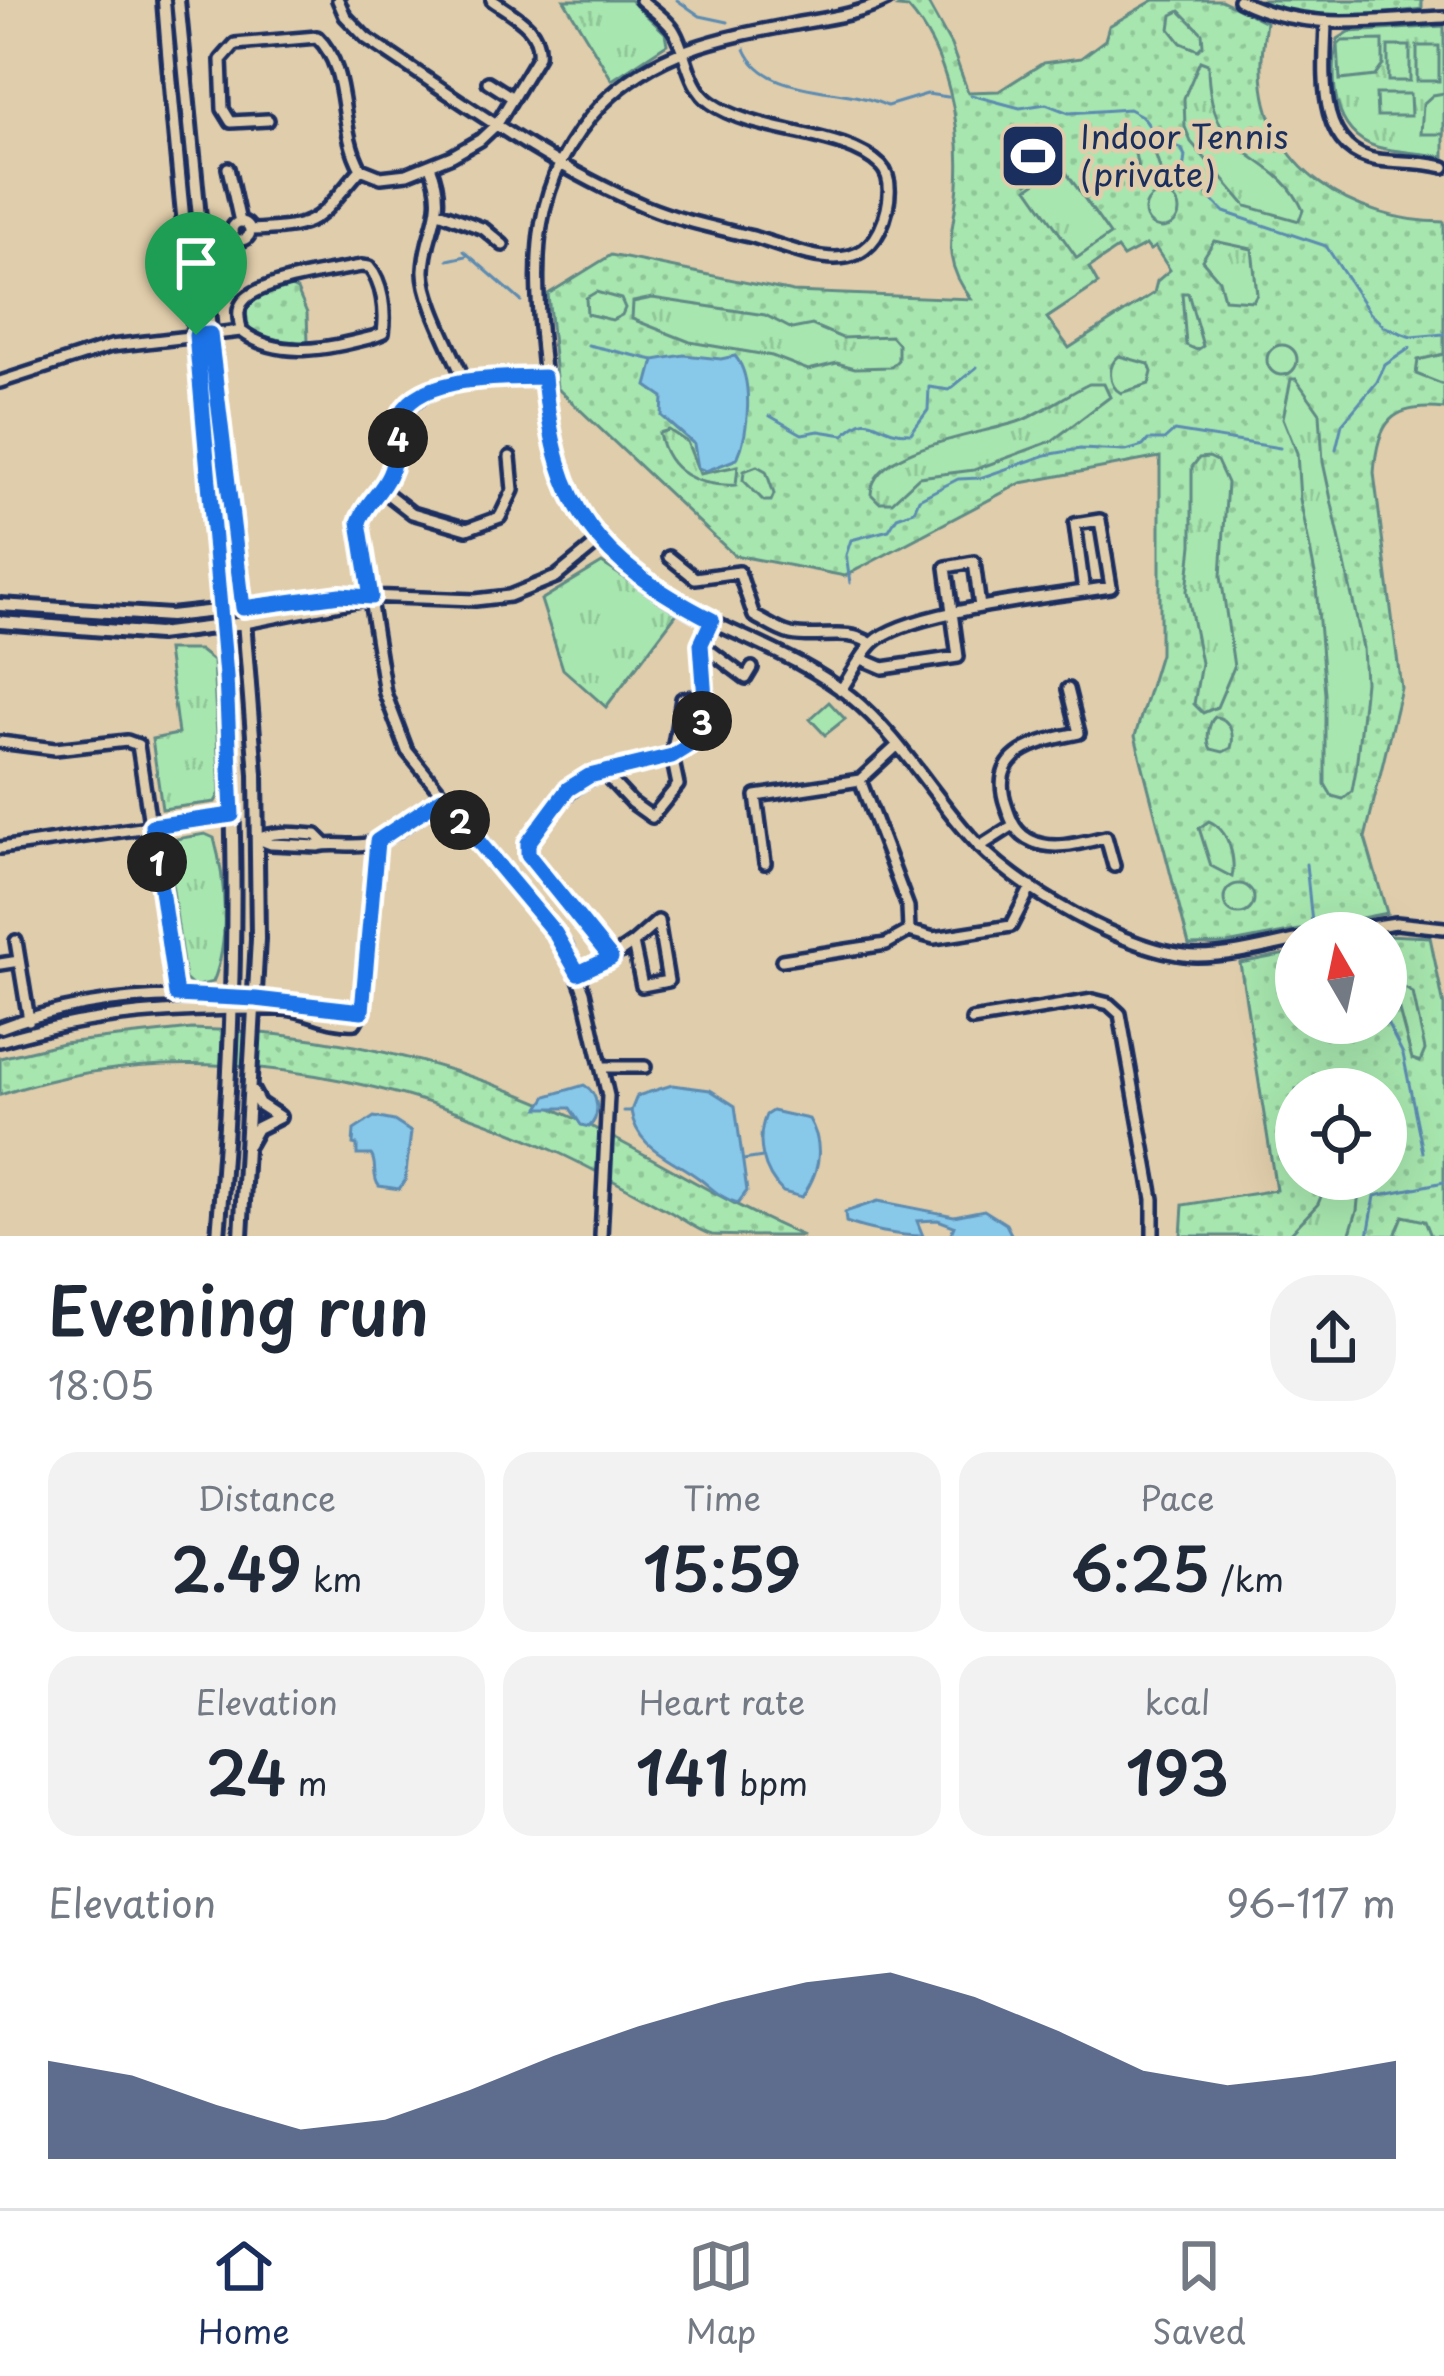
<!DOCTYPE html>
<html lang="en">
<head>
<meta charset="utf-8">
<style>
	:root { --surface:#fff; --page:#f2f2f3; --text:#1f2937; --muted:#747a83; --line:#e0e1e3; --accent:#1b2f5e }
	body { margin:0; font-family:"Playpen Sans",sans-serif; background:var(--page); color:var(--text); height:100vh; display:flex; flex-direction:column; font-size:45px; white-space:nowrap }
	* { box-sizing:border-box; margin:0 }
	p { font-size:39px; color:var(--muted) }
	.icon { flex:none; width:66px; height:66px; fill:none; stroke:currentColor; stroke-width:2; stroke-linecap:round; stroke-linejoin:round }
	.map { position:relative; height:1236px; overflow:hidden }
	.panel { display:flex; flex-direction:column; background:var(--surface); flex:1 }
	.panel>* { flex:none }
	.needle { width:78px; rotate:351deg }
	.fabs { position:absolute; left:1275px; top:912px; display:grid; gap:24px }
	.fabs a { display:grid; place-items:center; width:132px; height:132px; border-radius:50%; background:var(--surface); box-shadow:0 12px 48px #0002; font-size:60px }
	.pin { position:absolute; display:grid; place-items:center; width:102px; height:102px; color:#fff; margin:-123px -51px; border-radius:50% 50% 50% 0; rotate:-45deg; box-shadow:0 0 12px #0007 }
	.pin .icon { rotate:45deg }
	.km { position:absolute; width:60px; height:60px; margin:-30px; border-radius:50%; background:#222; color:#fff; font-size:33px; line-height:60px; text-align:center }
	.round { display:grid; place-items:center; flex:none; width:126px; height:126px; border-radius:48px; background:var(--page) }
	.headline { display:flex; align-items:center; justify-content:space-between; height:204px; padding:0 48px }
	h1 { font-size:66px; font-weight:600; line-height:90px }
	.stats { display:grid; grid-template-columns:repeat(3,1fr); gap:18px; height:204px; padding:12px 48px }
	.stats div { display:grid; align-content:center; border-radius:30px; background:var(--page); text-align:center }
	.stats b { font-size:60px; font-weight:600 }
	.stats small { font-size:33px; font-weight:400 }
	.stats p { font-size:33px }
	.chart { height:336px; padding:24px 48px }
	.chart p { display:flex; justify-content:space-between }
	.chart svg { width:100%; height:216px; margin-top:12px; fill:var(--accent); opacity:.7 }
	.tabs { display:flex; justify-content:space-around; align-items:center; height:168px; border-top:3px solid var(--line); background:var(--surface); font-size:33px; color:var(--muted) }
	.tabs a { display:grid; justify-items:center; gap:6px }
	.tabs .active { color:var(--accent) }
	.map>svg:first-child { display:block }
</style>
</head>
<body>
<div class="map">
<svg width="1444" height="1236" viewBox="0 0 1444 1236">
	<defs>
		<pattern id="grass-dots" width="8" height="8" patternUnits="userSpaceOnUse" patternTransform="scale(3)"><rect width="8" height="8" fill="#a7e6ae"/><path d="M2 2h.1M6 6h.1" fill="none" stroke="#8fc698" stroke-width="1.8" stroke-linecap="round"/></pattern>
		<pattern id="park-tufts" width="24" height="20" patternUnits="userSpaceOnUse" patternTransform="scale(3)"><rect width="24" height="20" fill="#a7e6ae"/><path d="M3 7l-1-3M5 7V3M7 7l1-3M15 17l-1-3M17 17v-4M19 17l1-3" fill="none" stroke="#8fc698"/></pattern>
	</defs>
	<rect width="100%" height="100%" fill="#e0cdab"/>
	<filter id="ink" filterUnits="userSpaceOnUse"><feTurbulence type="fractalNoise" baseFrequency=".00833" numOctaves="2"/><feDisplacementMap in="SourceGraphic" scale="24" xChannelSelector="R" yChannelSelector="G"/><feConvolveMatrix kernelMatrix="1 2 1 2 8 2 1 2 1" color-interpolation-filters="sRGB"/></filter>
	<g filter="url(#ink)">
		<!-- grass -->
		<path fill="url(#grass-dots)" stroke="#618a86" stroke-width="3" fill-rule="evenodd" d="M909 0H926L951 45 968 92 999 91 1043 63 1081 58 1105 40 1109 26 1154 0H1221L1266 22C1264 37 1261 54 1262 69 1263 170 1354 221 1444 222V409C1391 403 1378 422 1374 473L1401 688 1365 838 1387 913 1227 944 1189 945 1135 736 1160 654V457L1021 483 845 576 734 555 557 388 548 294 611 255 793 292 971 299C938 255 954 235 958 185 962 126 948 52 908 8L898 7ZM1146 245 1150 250 1155 247 1170 270 1157 281 1154 293 1069 348 1047 318 1098 284 1089 268 1117 249 1123 257Z
			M1255 0H1422V9C1367 16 1307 24 1255 0Z
			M291 287 297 290 307 313 308 343C256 359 207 300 291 287Z
			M1386 935 1430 937 1444 1006V1236H1181L1183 1205 1276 1190 1240 963 1296 952V1023H1386ZM1296 1089H1386V1179H1296Z
			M192 1029C325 1032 454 1061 574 1118 652 1155 724 1203 803 1236 779 1236 734 1236 712 1235 698 1231 684 1220 672 1213 635 1193 598 1171 559 1153 390 1074 181 1032 0 1095V1058L63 1043Z"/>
		<!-- park -->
		<path fill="url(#park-tufts)" stroke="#618a86" stroke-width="3" d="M564 0H630L665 33 667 44 612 80Z
			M1444 26V157C1422 152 1398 153 1377 147 1331 133 1330 78 1338 39L1349 32Z
			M1200 61 1208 64C1208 167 1274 146 1303 210L1299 221 1246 206 1191 142 1185 127 1184 98Z
			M1140 134 1149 135 1163 178 1158 183 1140 178 1133 144Z
			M1061 165 1110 235 1077 258 1028 188Z
			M1214 241 1252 249 1257 294 1253 301 1224 299 1219 280 1202 260Z
			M652 298 765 315 792 329 812 325 842 338 891 336 898 344V360L891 367 855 368 837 363 808 370 772 356 690 342 632 319 633 302Z
			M1444 354V385L1416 374 1418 360Z
			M1291 379H1296L1320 413 1323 462 1363 648 1365 682 1356 769 1352 791 1343 799 1332 796 1325 784V694L1315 574 1300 499 1297 453 1283 418Z
			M1089 384H1104L1110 397 1052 441 974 470 919 477 892 502H879L871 494C872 445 985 435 1023 420 1046 410 1066 395 1089 384Z
			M669 430 687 442 700 474 738 466 736 485C698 487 667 473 659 433Z
			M1209 457 1217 461 1227 483 1221 576 1234 667 1217 707 1203 713 1194 704 1201 663 1187 591 1192 545V467L1199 458Z
			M602 563 677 613 606 707 563 669 541 600Z
			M167 650H199L213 661 220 793 215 802 162 809 152 739 178 734Z
			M1209 821C1229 830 1236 858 1232 877L1211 866 1199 828Z
			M205 834 214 838C226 881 230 941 213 982L194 987 185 979 167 845 170 840Z
			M1398 984 1413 993 1425 1050 1420 1062 1412 1059 1393 988Z
			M1328 1179H1360L1357 1211 1349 1236H1288L1318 1204Z"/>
		<!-- garden -->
		<path fill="#a7e6ae" stroke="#618a86" stroke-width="3" d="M1180 11 1202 33 1203 45 1198 50 1181 43 1170 29 1172 15Z
			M1383 40V65L1375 76 1340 80 1338 45 1342 41Z
			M1388 46H1410V81H1388Z
			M1417 46H1439V81H1417Z
			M1444 93V134H1421L1423 104 1433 95Z
			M1376 94H1410L1411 116H1377Z
			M1038 129 1060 161 1028 183 1006 150Z
			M1145 211a17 17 0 1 1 34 0a17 17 0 1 1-34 0Z
			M596 292 621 299 625 308 622 315 612 320 587 314 586 298Z
			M1182 293H1188L1203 346 1197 350 1186 345Z
			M1267 360a15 15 0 1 1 30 0a15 15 0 1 1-30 0Z
			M1119 356 1149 364 1152 372 1149 384 1121 393C1108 386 1107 365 1119 356Z
			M757 466 766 471 774 494 771 501H764L743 480 744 471Z
			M829 702 845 719 825 735 810 719Z
			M1215 717C1230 718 1235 735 1231 748L1223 752 1211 749C1206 741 1208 723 1215 717Z
			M1224 899a15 15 0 1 1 30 0a15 15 0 1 1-30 0Z
			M1403 1216 1425 1221 1431 1236H1395Z"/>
		<!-- water -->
		<path fill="#88c8e8" stroke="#5c8bb1" stroke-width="3" d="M684 355 721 359 735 356C754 378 749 433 737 459L706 471 698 468 694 444 662 416 663 397 647 386 654 360Z
			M584 1085C599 1093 601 1116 589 1127L581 1125 570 1108H539L547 1096Z
			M672 1085 710 1090 735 1106 747 1191 738 1203C721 1199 711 1187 697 1177 670 1157 637 1149 631 1111L637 1096Z
			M772 1111 809 1119C825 1146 819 1173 802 1197L783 1192C763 1173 755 1141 766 1115Z
			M374 1117 394 1121 411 1132 405 1181 399 1189 379 1186C371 1176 378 1164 371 1155H357V1145L353 1144 354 1130Z
			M878 1201 954 1216 984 1210 1006 1224 1012 1236H950L954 1226 938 1220 917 1221 923 1236C899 1236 867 1230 846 1222L845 1212Z"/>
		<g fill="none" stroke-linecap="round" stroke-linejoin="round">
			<!-- stream -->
			<path stroke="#5c8bb1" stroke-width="3" d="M677 0 700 16 728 22
				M745 49C766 99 845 85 887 106L927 94 948 97
				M971 95 1020 108 1046 104 1069 113 1129 109 1142 116 1161 142 1181 148 1185 156 1183 171 1224 212 1326 246 1370 313 1385 327 1411 337 1444 334
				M464 251 521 301
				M448 260 466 256
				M588 345 654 360
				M770 416 802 434 819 431 844 435C874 405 872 434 911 433L928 410 929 387 949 390 977 367
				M1336 449 1342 424 1377 382 1385 365 1410 348
				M850 583 846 555 851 540 889 530 897 517 914 511 919 499 958 479 980 478 1046 455 1080 449 1126 451 1143 446 1148 440H1164L1174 431 1280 448
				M1306 864 1312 923
				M1386 1021 1403 1054 1423 1152
				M623 1111H631
				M743 1160 763 1157
				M1368 1236 1375 1196 1444 1182"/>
			<defs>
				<path id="minor" d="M338 0 345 16 366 38C457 98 546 165 647 207 681 221 718 228 753 237 806 253 869 286 887 209 890 195 892 177 881 166 845 130 756 135 711 103 688 87 687 53 674 31 667 19 651 9 641 0
					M887 0C860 14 830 18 800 23 726 37 657 48 602 104 529 181 533 262 543 360 550 438 562 509 623 565 688 625 783 642 851 697 898 735 929 790 969 835 1012 886 1130 955 1197 956 1230 956 1264 947 1296 940
					M1239 0C1303 33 1375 20 1444 17
					M1326 22C1325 68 1314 151 1378 160 1400 163 1421 161 1444 167
					M488 82 513 98
					M268 120 231 122 223 109 221 60 235 44 317 37C352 71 337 127 361 169L381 177 407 174 452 156 480 140 497 124 538 56C541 27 513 15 492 0
					M430 166C449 212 426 227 424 270 423 298 453 352 464 380
					M228 168 240 222
					M439 212 484 229 503 245
					M232 231a9 9 0 1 1 18 0a9 9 0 1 1-18 0Z
					M250 230C322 228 317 219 361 169
					M544 377C494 379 436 372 400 416L390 474 361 515 359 531 385 693 407 751 567 948 584 992 608 1096 601 1236
					M0 382 111 346 241 331C280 361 329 348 373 337L383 333C386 312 383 283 369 267L361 266C335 271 255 281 242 303 236 312 240 321 241 331
					M381 489 412 513 467 529 500 517 513 490 510 457
					M1100 520 1111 587 1084 591 1075 524Z
					M669 557 695 578 739 572 754 616C766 622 778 631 791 634 820 640 846 627 872 644
					M243 608 339 595 475 600 509 596 556 577 600 541
					M245 623 360 600
					M701 644 746 678 752 668
					M862 659 883 668 958 657 946 567 974 562 980 607
					M1068 689 1079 733C1038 741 988 752 1006 805 1011 821 1016 834 1032 841 1054 852 1084 842 1106 837L1114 866
					M841 690C851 675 861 655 873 643 903 613 1039 598 1084 591
					M0 742 55 749 127 741 138 745 176 995
					M604 773 631 802 652 817 678 785 672 756C696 742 705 722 706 694
					M860 780 908 907 909 931
					M258 839 271 844 318 846C332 842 350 847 366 844 394 839 419 814 442 798
					M258 839C275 830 297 834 316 835L324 843
					M979 847 1012 826
					M0 848 233 815
					M765 863 756 796 860 780 898 745
					M658 921 668 981 642 986 633 943Z
					M1330 933 1396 923 1444 928
					M16 941 29 1020
					M633 943 611 958 528 855C528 841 535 834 543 822 586 765 607 774 672 756L682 699 706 694 701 644 713 620
					M782 960 886 944 909 931 934 938 1011 926 1031 887
					M0 964 19 961
					M579 973 611 958
					M972 1020 1093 1000 1109 1004 1120 1014 1153 1199V1236
					M0 1028C119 983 239 995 362 1011
					M0 1041C94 1012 186 1008 283 1009 308 1010 329 1025 355 1023L362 1011 377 841
					M602 1067H645"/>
				<path id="major" d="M164 0C183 266 223 532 232 799 237 944 230 1091 218 1236
					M178 0 222 455 243 608 256 774 258 939 241 1236
					M0 605 170 616 243 608
					M0 622 158 634 245 623
					M252 1091 259 1104 279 1117
					M248 1144 257 1128 279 1117"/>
			</defs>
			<!-- minor casing -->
			<use href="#minor" stroke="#1b2f5e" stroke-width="18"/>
			<!-- major casing -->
			<use href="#major" stroke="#1b2f5e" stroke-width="20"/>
			<!-- minor -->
			<use href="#minor" stroke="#e0cdab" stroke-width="9"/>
			<!-- major -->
			<use href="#major" stroke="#e0cdab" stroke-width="10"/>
		</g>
	</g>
	<g fill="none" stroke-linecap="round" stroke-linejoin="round" filter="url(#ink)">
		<defs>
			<path id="route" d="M210 334 243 608 340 595 371 597 359 522C365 504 381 493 389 475 398 457 393 438 399 420 412 374 508 378 544 377 556 510 596 560 712 620L701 644 706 713 688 746 672 756 589 776 568 789 528 843V855L611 958 578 973 555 933 442 798 377 841 362 1011 256 999 176 995 152 826 232 815 226 676 196 335Z"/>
		</defs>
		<!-- route casing -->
		<use href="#route" stroke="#fff" stroke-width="24"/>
		<!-- route -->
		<use href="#route" stroke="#1a73e8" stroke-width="15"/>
	</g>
	<!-- icons -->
	<defs>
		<symbol id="stadium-square" viewBox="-11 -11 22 22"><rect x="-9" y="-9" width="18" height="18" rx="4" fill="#1b2f5e" stroke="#e0cdab"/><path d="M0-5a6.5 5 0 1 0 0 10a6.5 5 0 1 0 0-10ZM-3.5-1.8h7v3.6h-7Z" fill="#fff"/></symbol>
	</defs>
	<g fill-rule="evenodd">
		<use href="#stadium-square" x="995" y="118" width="76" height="76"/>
	</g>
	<g text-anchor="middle" stroke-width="9" stroke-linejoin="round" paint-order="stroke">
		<!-- poi labels -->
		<g font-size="33" fill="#1b2f5e" stroke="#e0cdab" text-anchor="start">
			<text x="1080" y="149">Indoor Tennis<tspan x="1080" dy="38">(private)</tspan></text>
		</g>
	</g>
</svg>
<div class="fabs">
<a><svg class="needle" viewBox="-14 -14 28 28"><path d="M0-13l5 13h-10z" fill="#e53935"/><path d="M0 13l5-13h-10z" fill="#747a83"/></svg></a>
<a><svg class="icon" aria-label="locate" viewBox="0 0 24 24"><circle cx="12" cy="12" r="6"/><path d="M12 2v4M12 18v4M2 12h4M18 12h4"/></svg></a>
</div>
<div class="pin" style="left:196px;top:335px;background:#1e9e55"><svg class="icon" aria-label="arrive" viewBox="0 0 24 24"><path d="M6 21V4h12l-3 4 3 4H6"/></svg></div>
<b class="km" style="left:157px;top:862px">1</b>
<b class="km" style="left:460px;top:820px">2</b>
<b class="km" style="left:702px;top:721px">3</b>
<b class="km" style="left:398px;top:438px">4</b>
</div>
<section class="panel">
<div class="headline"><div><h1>Evening run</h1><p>18:05</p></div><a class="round"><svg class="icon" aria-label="share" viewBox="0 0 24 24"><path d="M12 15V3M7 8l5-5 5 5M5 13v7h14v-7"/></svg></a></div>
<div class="stats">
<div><p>Distance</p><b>2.49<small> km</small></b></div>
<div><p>Time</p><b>15:59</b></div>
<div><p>Pace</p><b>6:25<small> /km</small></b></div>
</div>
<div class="stats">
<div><p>Elevation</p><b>24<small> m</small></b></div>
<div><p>Heart rate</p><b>141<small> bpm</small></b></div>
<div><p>kcal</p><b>193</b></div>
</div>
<div class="chart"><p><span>Elevation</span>96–117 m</p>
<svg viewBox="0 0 160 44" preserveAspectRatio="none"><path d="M0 44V24L10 27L20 33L30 38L40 36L50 30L60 23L70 17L80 12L90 8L100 6L110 11L120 18L130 26L140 29L150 27L160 24V44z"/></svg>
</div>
</section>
<nav class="tabs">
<a class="active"><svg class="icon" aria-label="home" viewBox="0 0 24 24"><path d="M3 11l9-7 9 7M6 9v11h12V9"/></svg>Home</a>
<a><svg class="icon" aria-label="map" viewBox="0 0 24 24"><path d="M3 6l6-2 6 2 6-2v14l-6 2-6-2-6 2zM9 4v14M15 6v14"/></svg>Map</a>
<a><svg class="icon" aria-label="saved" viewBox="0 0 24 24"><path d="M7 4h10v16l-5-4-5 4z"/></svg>Saved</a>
</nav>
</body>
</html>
